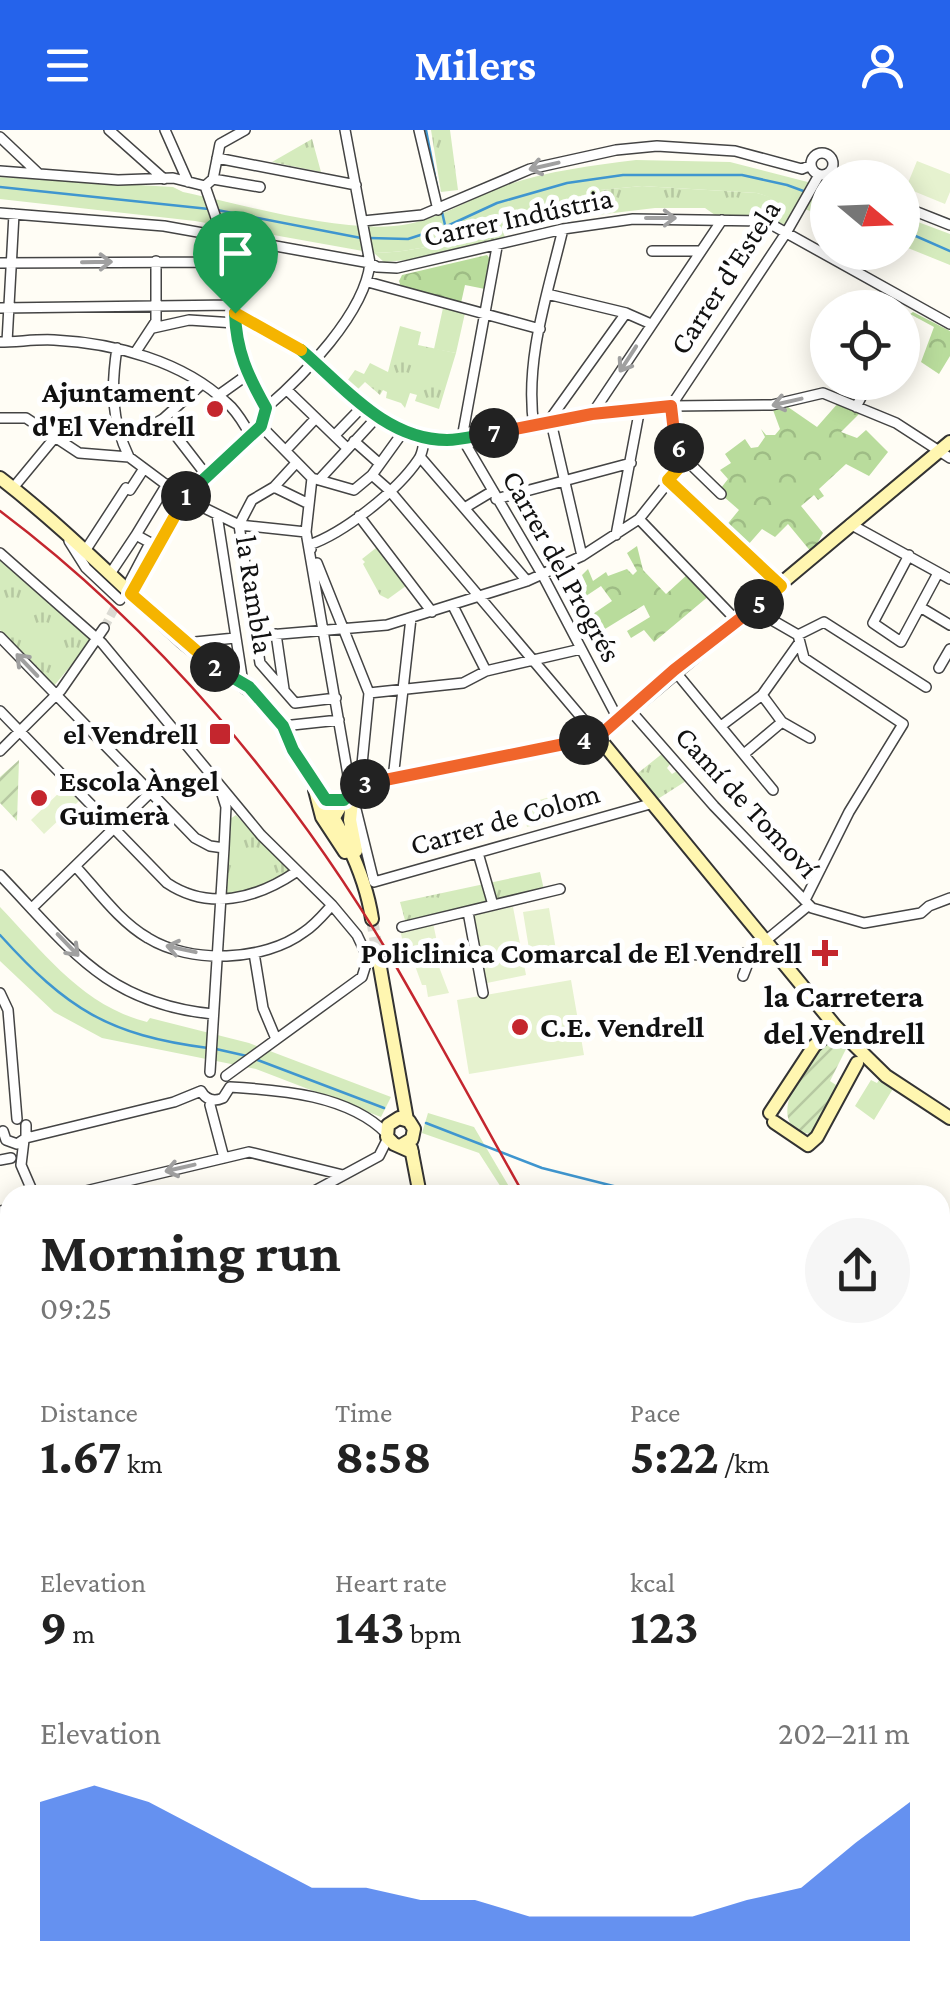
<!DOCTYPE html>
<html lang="en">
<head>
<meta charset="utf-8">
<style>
	:root { --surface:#fff; --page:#f6f6f6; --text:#222; --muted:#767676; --accent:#2563eb }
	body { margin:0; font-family:"Crimson Pro",serif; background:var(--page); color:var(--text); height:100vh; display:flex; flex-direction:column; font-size:38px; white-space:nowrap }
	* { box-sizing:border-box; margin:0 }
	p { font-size:32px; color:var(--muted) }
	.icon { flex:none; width:55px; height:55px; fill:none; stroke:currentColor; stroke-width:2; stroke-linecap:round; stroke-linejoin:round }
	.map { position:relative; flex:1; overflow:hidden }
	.panel { position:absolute; left:0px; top:1055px; width:950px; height:812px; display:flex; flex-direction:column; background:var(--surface); border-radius:30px 30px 0 0; box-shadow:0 5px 25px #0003 }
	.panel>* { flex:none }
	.needle { width:65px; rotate:109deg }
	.buttons { position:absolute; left:810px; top:30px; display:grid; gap:20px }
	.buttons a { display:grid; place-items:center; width:110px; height:110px; border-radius:50%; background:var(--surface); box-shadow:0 5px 25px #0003; font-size:50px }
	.pin { position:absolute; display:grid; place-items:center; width:85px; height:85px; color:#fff; margin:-102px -42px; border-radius:50% 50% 50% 0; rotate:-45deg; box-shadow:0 0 10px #0007 }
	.pin .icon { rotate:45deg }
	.km { position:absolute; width:50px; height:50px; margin:-25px; border-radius:50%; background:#222; color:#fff; font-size:28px; line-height:50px; text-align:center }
	.round { display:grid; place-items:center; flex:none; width:105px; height:105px; border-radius:52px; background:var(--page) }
	.head { display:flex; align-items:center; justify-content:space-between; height:170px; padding:0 40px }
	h1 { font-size:55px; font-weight:700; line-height:75px }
	.figures { display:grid; grid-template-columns:repeat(3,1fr); gap:15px; height:170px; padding:10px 40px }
	.figures div { display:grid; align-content:center }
	.figures b { font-size:50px; font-weight:700 }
	.figures small { font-size:28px; font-weight:400 }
	.figures p { font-size:28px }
	.chart { height:280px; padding:20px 40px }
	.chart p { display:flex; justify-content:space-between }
	.chart svg { width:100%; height:180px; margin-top:10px; fill:var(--accent); opacity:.7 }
	header { display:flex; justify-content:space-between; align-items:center; height:130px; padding:0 40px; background:var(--accent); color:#fff; font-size:45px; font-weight:700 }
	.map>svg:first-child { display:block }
</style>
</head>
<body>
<header><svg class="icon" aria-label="menu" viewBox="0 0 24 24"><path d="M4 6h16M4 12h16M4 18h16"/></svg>Milers<svg class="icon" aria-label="person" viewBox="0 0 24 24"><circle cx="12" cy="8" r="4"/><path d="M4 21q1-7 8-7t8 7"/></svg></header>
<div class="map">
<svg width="950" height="1866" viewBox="0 0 950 1866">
	<defs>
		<pattern id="forest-crowns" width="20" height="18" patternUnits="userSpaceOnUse" patternTransform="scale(2.5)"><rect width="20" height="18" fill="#b9dc9c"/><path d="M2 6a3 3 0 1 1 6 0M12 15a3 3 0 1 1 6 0" fill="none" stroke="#9ebc85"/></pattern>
		<pattern id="park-tufts" width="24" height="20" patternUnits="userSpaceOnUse" patternTransform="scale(2.5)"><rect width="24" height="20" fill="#d5ebbd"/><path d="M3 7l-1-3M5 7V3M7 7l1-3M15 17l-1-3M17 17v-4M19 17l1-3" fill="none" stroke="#b6c8a1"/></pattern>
		<pattern id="garden-furrows" width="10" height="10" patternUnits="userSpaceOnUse" patternTransform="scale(2.5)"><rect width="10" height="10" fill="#d5ebbd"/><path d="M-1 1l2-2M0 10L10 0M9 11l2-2" fill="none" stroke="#b6c8a1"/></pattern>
	</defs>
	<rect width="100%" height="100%" fill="#fffdf5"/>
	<!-- grass -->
	<path fill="#d5ebbd" d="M636 30 730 32 827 57 828 87 757 63 642 56 600 60 467 101C439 117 406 122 374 123L195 91 0 69V47L173 57 183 62C244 75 334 101 394 96 433 93 465 71 501 57 546 41 589 36 636 30Z
		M902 86 950 104V135L903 116Z
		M443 178 465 183 456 223 434 219Z
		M0 777C44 823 83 876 147 892L150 888 249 913 391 967 381 987 256 939 102 908 54 882 0 831Z
		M881 947 894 957 874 990 855 976 871 950 877 953Z
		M428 983 474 997 514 1065H506L479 1023 422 1003Z"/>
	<!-- forest -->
	<path fill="url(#forest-crowns)" d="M487 125 491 130 485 159 465 155 461 173 401 157 399 151 402 145Z
		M913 182 950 201V226L939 244 921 232 934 197 910 184Z
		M839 272 861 282 841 302 857 308 866 300 888 322 869 346 846 334 819 359 824 366 818 370 814 365 801 376 823 403 812 423 788 394 775 407 762 399 747 416 725 397 739 380 723 366 721 358 728 349 720 340 731 333 725 324 745 309 751 318 758 317 765 307 761 299 766 305H775L780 299 773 280 788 277 817 297Z
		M637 416 643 440 666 464 688 444 710 465 654 512 644 500 631 508 627 501 650 487 644 475 605 499 601 494 597 497 593 484 612 471 601 456 586 466 584 459 587 456 582 445 588 439 593 451 606 442 608 446 627 439 633 445 637 441 627 423Z
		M0 1478 10 1481V1858H370L373 1866H0Z"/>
	<!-- park -->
	<path fill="url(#park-tufts)" d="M431 0H450L458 60 441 62Z
		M312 9 321 42 272 32Z
		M642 56 757 63 797 75 786 95 767 89 715 85 705 78H655L572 88 503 102 506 110 430 128 384 132 374 123C406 122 439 117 467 101L600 60Z
		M400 196 421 202 418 215 456 223 439 279 415 271 417 265 410 263 405 278 401 273 386 268 387 262 383 260 380 265 365 252 354 263 345 254 355 240 364 244 370 233 388 242Z
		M381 414 410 453 388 469 380 465 363 434 365 432 362 429Z
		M0 426 42 467 94 508 53 557 0 500Z
		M663 623 671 633 667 638 672 644 677 641 686 651 650 674 628 651Z
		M236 685 290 742C272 757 248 763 225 766L230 689Z
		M540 742 544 760 406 794 400 772Z"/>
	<!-- garden -->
	<path fill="url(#garden-furrows)" d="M19 630 17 691 0 673V647Z
		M834 905 846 919 830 951 839 957 818 999 811 1004C755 996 813 921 834 905Z"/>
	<!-- pitch -->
	<path fill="#e6f2cf" d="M917 31 950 44V62L945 74 906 58Z
		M65 657 79 671 44 704 31 690Z
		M560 664 566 686 527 697 522 675Z
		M513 777 526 845 487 853 474 785Z
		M549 778 557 826 531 831 523 782Z
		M433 793 440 826 407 833 400 799Z
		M436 829 449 863 428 867 426 855H422L414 833Z
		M571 850 584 925 469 944 457 870Z"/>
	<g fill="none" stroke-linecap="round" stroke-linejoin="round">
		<!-- stream -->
		<path stroke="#3f96cf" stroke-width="2.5" d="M426 0 437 57
			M0 57 209 79
			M217 80 361 108
			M442 82 445 95
			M902 100 950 121
			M369 108 408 109 445 97 497 73 567 53 623 45H742L787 55 828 70
			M0 805C67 879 108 905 208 918
			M216 919 247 926
			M255 929 384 978
			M426 993 542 1038 649 1065
			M940 1318 950 1315
			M940 1421 950 1434"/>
		<!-- street-tunnel -->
		<path stroke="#dbdad3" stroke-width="9" stroke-dasharray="9 4.5" stroke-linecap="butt" d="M104 498 121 466"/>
		<!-- secondary-tunnel -->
		<path stroke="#dbdad3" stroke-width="12" stroke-dasharray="12 6" stroke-linecap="butt" d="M372 789 378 826"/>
		<defs>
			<path id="street" d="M109 0 164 49
				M165 0 188 52
				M419 0 438 80
				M0 7 38 43
				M811 34a11 11 0 1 1 22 0a11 11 0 1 1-22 0Z
				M217 28 356 55
				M0 41 118 50 173 48 205 56
				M213 49 260 57
				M205 56 213 49 220 14 245 0
				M902 76 950 95
				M0 83 164 96 370 133 377 137 397 138 563 99 633 89 765 91 950 194
				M363 91 422 85 530 39 616 20 657 16 735 21 802 39 811 35
				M652 121H700
				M0 133 228 132
				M368 152 540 199
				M547 164 626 183 651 194
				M0 178 233 175
				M235 183 302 220 363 276 403 302 448 310 534 297 592 284 671 276 772 275 823 263 896 293 950 328
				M153 198 189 190 235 193
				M0 212C18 212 36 209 54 210 114 213 183 231 227 273 237 281 243 293 250 304
				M7 212 14 84
				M117 218C111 257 111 290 129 327
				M135 223 156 191V131
				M287 260 347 318
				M219 265 247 245
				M856 277 867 256
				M266 278C303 246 365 183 370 133L345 0
				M592 284 722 90
				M0 288H26L79 323 129 327 184 368 239 395 306 402
				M163 289 207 346
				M261 296 312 348 354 360 372 345 403 302
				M534 297C524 231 548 162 563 99
				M145 299 163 289 202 254
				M335 305 363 276
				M462 308 542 444 618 589
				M462 308 497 117
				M354 311 380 334
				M286 320 316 288
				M421 328 527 451
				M686 330 721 364
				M372 345 389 360 598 607
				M312 348 306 402 349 651 374 752 650 674
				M319 350 377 287
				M668 351 781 456
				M274 357 309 374
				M13 358 56 306
				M496 369 631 333
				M466 377 491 362
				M217 385 243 553
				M359 386 432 482
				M639 389 737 491
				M850 394 950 449
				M239 395 260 533 295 573 336 568
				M239 395 252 370 274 357 296 333
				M136 405 167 354
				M616 405 640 278
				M69 411 86 438 120 470
				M311 419 309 415C344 403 397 361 418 330 423 324 423 315 425 307
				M85 421 126 358 130 360 143 340
				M0 423 102 513 261 705 332 775 357 805 368 828 362 847 226 946
				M909 425 873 493 901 512 938 443
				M582 426 551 292 553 285 626 183
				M317 433 369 563 360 655
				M110 444 136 405 158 417
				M130 451 150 413
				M131 464 184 368 261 296 266 278 242 233 224 111 205 56
				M453 476 486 541
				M920 477 950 495
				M753 479 798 505 804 528 903 594 849 682 805 770
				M276 504 284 559
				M798 505 824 492 926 557
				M257 506 387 495 527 451 582 426 639 389 686 330 675 311 671 276 786 103 819 45
				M0 507 195 708 210 716 224 718
				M185 513 235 508
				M939 538 950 519
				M674 540 773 660
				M369 563 463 553 486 541 581 519
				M762 565 782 592 810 608
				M630 580 714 676 812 778 864 793 921 783 929 776 950 768
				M0 581 167 753C209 781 256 769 296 742
				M283 596 339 590
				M721 596 762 565 799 513
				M0 621 61 560 104 498
				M744 624 782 592
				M393 649 411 488
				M478 723 493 775
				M76 737C98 761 119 791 148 808 190 834 264 832 304 802 315 795 323 785 332 775
				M0 745C70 818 105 873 213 884
				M32 778 150 663
				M468 782 483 863
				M402 797 560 759
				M764 812 809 775
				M254 823 263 878 276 909
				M685 825 752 823
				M743 846 752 823 768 816
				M0 863 8 880 17 989
				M210 942 224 718 226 677 221 661
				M230 957C281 960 349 965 387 1004
				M201 961C206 970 214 972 223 968L230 957
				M210 975 224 1028
				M3 1001 6 1010 17 1014 26 1008V995
				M26 1008 174 972 201 961
				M24 1010 21 1035 34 1065
				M0 1030 11 1028
				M69 1065 249 1022 343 1045
				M307 1065 379 1026 388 1008
				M0 1081 10 1079
				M0 1154 10 1150
				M0 1197 10 1201
				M0 1226 10 1221
				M10 1306 7 1314 10 1323
				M610 1858 612 1866
				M936 1858 940 1866
				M670 1866 691 1858"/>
			<path id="secondary" d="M0 348C65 398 122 457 183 512 217 541 258 557 282 595 288 604 290 614 295 623 326 675 363 728 372 789
				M598 607 836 897 886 946 950 988
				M598 607 950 312
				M315 660 322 687 345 722
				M353 662 350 690 356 721
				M332 691 344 670 360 655 598 607
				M378 826 407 990
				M770 983 814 916 836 897
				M774 992 808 1015 817 1007 857 933
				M402 1015 412 1009 414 999 409 991 399 988 388 995 387 1007 394 1014 412 1022
				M411 1018 420 1065"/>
			<path id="primary" d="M429 1858 431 1866
				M440 1858 444 1866
				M562 1858V1866
				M523 1866 527 1858"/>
			<path id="highway" d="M940 1342 950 1339
				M0 1462 10 1465
				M552 1858 553 1866"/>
		</defs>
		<!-- street casing -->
		<use href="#street" stroke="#444" stroke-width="12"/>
		<!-- secondary casing -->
		<use href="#secondary" stroke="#333" stroke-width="16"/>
		<!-- primary casing -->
		<use href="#primary" stroke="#222" stroke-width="18"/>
		<!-- highway casing -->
		<use href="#highway" stroke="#222" stroke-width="19"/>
		<!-- street -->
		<use href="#street" stroke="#fff" stroke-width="9"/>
		<!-- secondary -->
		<use href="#secondary" stroke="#fff6b0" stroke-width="12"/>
		<!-- primary -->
		<use href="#primary" stroke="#f9d66b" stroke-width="14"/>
		<!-- highway -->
		<use href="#highway" stroke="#f5a25d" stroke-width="15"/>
		<!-- rail -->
		<path stroke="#c4262e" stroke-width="2.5" d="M0 381C157 499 290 658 390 826 436 905 479 985 524 1065
			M940 1814 950 1833"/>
	</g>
	<!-- one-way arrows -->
	<defs><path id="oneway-shaft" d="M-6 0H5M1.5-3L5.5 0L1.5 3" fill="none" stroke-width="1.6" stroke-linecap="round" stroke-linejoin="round" transform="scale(2.5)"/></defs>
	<g stroke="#a0a0a0">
		<use href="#oneway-shaft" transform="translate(544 36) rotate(167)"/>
		<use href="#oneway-shaft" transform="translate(661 88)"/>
		<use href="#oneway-shaft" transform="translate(97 132) rotate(-1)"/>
		<use href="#oneway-shaft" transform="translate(628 229) rotate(123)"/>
		<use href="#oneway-shaft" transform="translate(787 272) rotate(167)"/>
		<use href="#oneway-shaft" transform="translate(27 535) rotate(-134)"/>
		<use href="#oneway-shaft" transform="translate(68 815) rotate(46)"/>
		<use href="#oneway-shaft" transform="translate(181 819) rotate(-168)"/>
		<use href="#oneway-shaft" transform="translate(180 1038) rotate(167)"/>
	</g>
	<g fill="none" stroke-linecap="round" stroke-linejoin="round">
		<defs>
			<path id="split-1" d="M186 366 261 296 266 278C248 246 236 221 235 183"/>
			<path id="split-2" d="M186 366 131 464 215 537"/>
			<path id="split-3" d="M215 537 249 557 283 596 293 620 326 670H344L357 656 365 654"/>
			<path id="split-4" d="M365 654 584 610"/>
			<path id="split-5" d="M584 610 598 607 674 540 759 474"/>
			<path id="split-6" d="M679 318 686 330 668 350 781 456 759 474"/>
			<path id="split-7" d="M494 303 592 284 671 276 675 311 679 318"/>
			<path id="split-8" d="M301 220C344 257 386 310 447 310 462 310 479 305 494 303"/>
			<path id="split-9" d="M235 183 301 220"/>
		</defs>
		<!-- split-1 casing -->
		<use href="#split-1" stroke="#fff" stroke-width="20"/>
		<!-- split-2 casing -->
		<use href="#split-2" stroke="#fff" stroke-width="20"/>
		<!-- split-3 casing -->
		<use href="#split-3" stroke="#fff" stroke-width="20"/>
		<!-- split-4 casing -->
		<use href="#split-4" stroke="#fff" stroke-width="20"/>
		<!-- split-5 casing -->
		<use href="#split-5" stroke="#fff" stroke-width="20"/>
		<!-- split-6 casing -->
		<use href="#split-6" stroke="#fff" stroke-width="20"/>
		<!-- split-7 casing -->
		<use href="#split-7" stroke="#fff" stroke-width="20"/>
		<!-- split-8 casing -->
		<use href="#split-8" stroke="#fff" stroke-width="20"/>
		<!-- split-9 casing -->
		<use href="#split-9" stroke="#fff" stroke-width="20"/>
		<!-- split-1 -->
		<use href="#split-1" stroke="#22a559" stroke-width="12"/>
		<!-- split-2 -->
		<use href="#split-2" stroke="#f5b400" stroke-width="12"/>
		<!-- split-3 -->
		<use href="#split-3" stroke="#22a559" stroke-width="12"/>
		<!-- split-4 -->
		<use href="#split-4" stroke="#f0652b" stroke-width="12"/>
		<!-- split-5 -->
		<use href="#split-5" stroke="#f0652b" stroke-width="12"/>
		<!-- split-6 -->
		<use href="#split-6" stroke="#f5b400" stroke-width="12"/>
		<!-- split-7 -->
		<use href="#split-7" stroke="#f0652b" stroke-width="12"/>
		<!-- split-8 -->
		<use href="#split-8" stroke="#22a559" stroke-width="12"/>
		<!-- split-9 -->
		<use href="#split-9" stroke="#f5b400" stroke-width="12"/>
	</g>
	<!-- markers -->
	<g fill="#c4262e" stroke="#fff" stroke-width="4">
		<circle cx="215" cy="279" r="10"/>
		<rect x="208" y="592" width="24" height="24" rx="5"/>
		<circle cx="39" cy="668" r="10"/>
		<path d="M820 808h10v10h10v10h-10v10h-10v-10h-10v-10h10z"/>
		<circle cx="520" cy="897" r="10"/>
	</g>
	<g text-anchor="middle" stroke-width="10" stroke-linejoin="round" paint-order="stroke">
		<!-- street labels -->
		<g font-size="30" fill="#111" stroke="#fff">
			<text transform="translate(518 87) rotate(-12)" y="10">Carrer Indústria</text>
			<text transform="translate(725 147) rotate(-57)" y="10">Carrer d'Estela</text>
			<text transform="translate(562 436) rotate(61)" y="10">Carrer del Progrés</text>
			<text transform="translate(255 465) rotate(81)" y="10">la Rambla</text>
			<text transform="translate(747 672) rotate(47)" y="10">Camí de Tomoví</text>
			<text transform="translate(505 689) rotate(-16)" y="10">Carrer de Colom</text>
		</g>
		<!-- poi labels -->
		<g font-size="30" font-weight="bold" fill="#111" stroke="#fff" text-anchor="end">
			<text x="195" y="272">Ajuntament<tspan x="195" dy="34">d'El Vendrell</tspan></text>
			<text x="198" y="614">el Vendrell</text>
			<text x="59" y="661" text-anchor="start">Escola Àngel<tspan x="59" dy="34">Guimerà</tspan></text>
			<text x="802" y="833">Policlinica Comarcal de El Vendrell</text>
			<text x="540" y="907" text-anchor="start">C.E. Vendrell</text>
		</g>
		<!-- neighbourhood labels -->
		<g font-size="32" font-weight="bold" fill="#111" stroke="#fff">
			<text x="844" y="877">la Carretera<tspan x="844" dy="37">del Vendrell</tspan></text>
		</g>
	</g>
</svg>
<div class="buttons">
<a><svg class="needle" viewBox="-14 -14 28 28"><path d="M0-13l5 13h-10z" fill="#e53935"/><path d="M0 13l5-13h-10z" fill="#767676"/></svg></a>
<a><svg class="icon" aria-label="locate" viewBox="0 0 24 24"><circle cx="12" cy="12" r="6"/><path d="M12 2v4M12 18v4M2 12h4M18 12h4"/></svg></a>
</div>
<div class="pin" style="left:235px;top:183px;background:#1e9e55"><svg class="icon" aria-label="arrive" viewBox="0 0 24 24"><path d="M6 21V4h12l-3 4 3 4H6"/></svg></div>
<b class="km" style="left:186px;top:366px">1</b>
<b class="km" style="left:215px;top:537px">2</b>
<b class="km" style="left:365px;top:654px">3</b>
<b class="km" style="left:584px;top:610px">4</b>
<b class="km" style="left:759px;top:474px">5</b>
<b class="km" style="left:679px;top:318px">6</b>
<b class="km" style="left:494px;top:303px">7</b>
<section class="panel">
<div class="head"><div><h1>Morning run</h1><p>09:25</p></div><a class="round"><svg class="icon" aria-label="share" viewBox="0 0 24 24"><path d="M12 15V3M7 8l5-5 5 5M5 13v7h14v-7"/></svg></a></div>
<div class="figures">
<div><p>Distance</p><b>1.67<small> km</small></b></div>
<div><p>Time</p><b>8:58</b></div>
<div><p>Pace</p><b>5:22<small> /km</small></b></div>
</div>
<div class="figures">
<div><p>Elevation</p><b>9<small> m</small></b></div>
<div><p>Heart rate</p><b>143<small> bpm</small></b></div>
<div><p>kcal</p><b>123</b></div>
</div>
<div class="chart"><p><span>Elevation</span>202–211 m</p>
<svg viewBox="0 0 160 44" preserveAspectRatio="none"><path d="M0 44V10L10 6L20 10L30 17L40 24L50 31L60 31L70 34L80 34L90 38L100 38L110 38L120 38L130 34L140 31L150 20L160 10V44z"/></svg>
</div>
</section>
</div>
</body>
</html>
